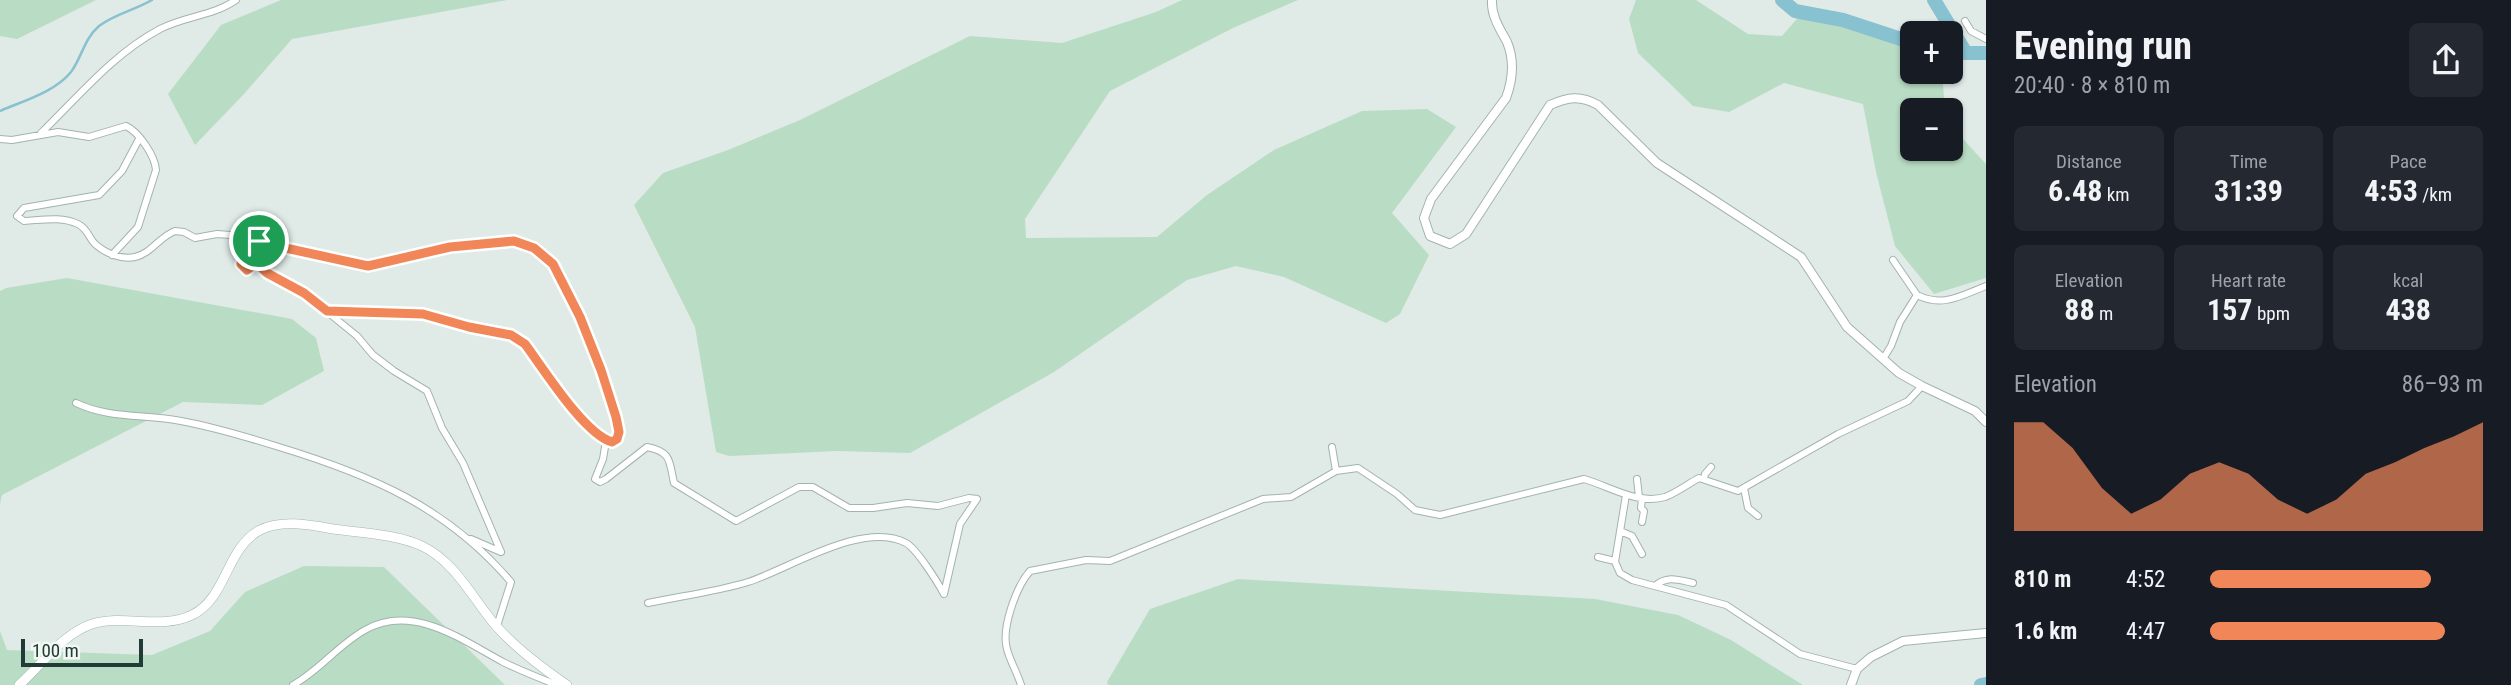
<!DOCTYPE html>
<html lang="en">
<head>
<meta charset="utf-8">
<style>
	:root { --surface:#171b24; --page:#242831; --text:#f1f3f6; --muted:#9ea1a6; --accent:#f18658 }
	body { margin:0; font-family:"Roboto Condensed",sans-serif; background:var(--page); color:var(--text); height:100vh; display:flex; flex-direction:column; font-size:26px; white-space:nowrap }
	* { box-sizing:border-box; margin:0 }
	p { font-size:23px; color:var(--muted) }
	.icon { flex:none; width:38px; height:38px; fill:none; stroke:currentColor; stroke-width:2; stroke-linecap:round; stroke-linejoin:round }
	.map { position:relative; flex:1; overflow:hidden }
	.details { display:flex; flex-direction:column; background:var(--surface); width:525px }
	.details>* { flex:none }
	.tools { position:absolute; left:1900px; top:21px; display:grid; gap:14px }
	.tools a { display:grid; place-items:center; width:63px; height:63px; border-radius:10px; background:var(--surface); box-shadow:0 2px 5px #0004; font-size:35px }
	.scale { position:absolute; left:21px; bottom:18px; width:122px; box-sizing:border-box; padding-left:7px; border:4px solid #213b36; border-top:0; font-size:19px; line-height:24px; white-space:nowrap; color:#213b36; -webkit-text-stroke:5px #f1f8f4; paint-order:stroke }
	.pin { position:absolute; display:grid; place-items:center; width:60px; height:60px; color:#fff; margin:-30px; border:4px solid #fff; border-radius:50%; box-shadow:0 2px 7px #0007 }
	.round { display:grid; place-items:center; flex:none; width:74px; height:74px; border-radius:10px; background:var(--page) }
	.overview { display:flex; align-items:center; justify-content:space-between; height:119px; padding:0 28px }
	h1 { font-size:38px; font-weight:700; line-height:52px }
	.figures { display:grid; grid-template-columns:repeat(3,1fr); gap:10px; height:119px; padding:7px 28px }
	.figures div { display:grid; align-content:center; border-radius:10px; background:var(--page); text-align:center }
	.figures b { font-size:30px; font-weight:700 }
	.figures small { font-size:19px; font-weight:400 }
	.figures p { font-size:19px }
	.chart { height:196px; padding:14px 28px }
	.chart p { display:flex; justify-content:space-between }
	.chart svg { width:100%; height:126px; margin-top:7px; fill:var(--accent); opacity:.7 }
	ul { padding:0 28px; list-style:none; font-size:23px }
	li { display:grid; grid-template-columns:112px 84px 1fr; align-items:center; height:52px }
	li i { height:18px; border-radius:9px; background:var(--accent) }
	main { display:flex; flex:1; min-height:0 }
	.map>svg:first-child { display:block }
</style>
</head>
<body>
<main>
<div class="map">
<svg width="1986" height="685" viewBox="0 0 1986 685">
	<rect width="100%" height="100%" fill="#e0ebe7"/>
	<!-- green -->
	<path fill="#b9dcc4" d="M0 0H96L17 39 0 36Z
		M281 0H507L292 39 243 95 195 145 168 94 221 25Z
		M1182 0H1298L1233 28 1110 91 1025 219 1026 238 1157 237 1207 195 1274 150 1362 111 1427 109 1456 127 1392 213 1429 255 1400 314 1386 323 1284 277 1236 266 1187 280 1054 372 910 453 837 451 729 456 716 452 695 327 634 205 663 173 728 150 800 120 970 36 1062 43 1156 12Z
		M1636 0H1696L1748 34 1782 36 1802 13 1845 24 1913 49V72H1942L1945 110H1913V149H1951V126L1986 164V278L1934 294 1895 246 1876 172 1863 104 1784 83 1729 112 1693 106 1638 53 1629 19Z
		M67 278 292 319 316 338 324 371 262 405 183 402 2 495 0 504V291L6 288Z
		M304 566 384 567 505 685H0V631L7 650 152 655 210 631 245 592Z
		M1238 579 1595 599 1678 615 1731 640 1803 685H1108L1107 682 1150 609Z"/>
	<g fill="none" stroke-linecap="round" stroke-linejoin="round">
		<!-- stream -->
		<path stroke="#88c1d0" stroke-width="2.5" d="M0 111C23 101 55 92 71 72 82 57 84 39 99 26 115 14 135 10 152 0"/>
		<!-- river -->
		<path stroke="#88c1d0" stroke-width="14" d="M1782 0 1795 11 1843 20 1913 43
			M1934 0 1966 53
			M1951 53H1986
			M1981 685 1986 684"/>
		<defs>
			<path id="minor" d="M1965 21 1971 31 1986 39
				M41 133C79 96 113 54 160 29 185 16 213 16 236 0
				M0 139 12 140 58 132 89 137 126 126C139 132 155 156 156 170L138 227 112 255
				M139 139 122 171 99 195 24 208 17 216 24 221C43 220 61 216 78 224 88 229 88 237 95 244 105 253 121 260 135 257 152 253 159 237 175 231L184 232 195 238 217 234 244 236 267 244 368 266 450 247 514 241 534 248 553 264 580 317 601 370 616 417 619 432 617 439 612 442C585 435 542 367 525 344L511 335 469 327 423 314 327 311
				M247 237 241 264 247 269 256 263 267 273 304 293 357 336 373 355 394 371 427 391 442 428 463 463 501 552
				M1893 260 1917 295
				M1883 359 1891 346 1900 322 1917 295C1943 308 1962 295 1986 286
				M76 403C110 419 145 414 181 421 214 427 247 437 279 447 371 475 447 507 511 582L497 626
				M606 441 603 459 595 479 600 482 606 479 647 447C672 452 669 461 674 483L736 521 799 487H813L849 508H873L907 503 938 506 969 498 977 499
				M1332 447 1336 471
				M1637 479 1639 497
				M1704 479 1705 474 1711 467
				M1744 488 1748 508 1758 516
				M1626 495 1615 562 1620 573 1632 580 1726 605 1800 654 1857 669
				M1642 522 1644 511 1641 508 1642 498
				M1620 531 1632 536 1642 554
				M471 539 501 552
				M1598 557 1615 561
				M1655 586C1667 575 1679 580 1693 583
				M648 603C681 596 715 592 748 582 789 569 863 520 906 543 917 549 938 583 944 594L960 524 977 499
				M293 685C320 670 338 645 365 630 413 603 462 640 503 662 521 671 539 678 557 685
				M1021 685C1017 672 1010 661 1007 649 1001 629 1016 587 1030 571L1086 560 1110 561 1263 499 1291 497 1336 471 1358 468 1397 494 1415 510 1440 515 1584 479C1609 486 1637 505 1665 497 1676 493 1688 484 1699 478L1738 491 1838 434 1908 401 1922 386"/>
			<path id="tertiary" d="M1492 0C1491 16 1500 29 1507 42 1515 61 1513 79 1506 98L1431 199 1424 218 1430 236 1450 244 1466 234 1550 105C1568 97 1580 95 1598 105L1657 163 1801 257 1847 327 1899 373 1922 386 1975 411 1986 422
				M1851 685 1857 669 1871 657 1903 641 1986 633"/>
			<path id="secondary" d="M19 685C42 665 62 634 92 624 124 614 161 630 192 615 227 598 226 548 260 530 282 519 311 525 333 529 362 533 396 534 422 546 457 563 473 600 497 627 517 649 542 668 567 685"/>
		</defs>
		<!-- minor casing -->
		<use href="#minor" stroke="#a3b3ae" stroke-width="8"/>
		<!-- tertiary casing -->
		<use href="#tertiary" stroke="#a3b3ae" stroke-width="10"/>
		<!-- secondary casing -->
		<use href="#secondary" stroke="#9fb7af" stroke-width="10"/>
		<!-- minor -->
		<use href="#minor" stroke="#fff" stroke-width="6"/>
		<!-- tertiary -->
		<use href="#tertiary" stroke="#fff" stroke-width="8"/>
		<!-- secondary -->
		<use href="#secondary" stroke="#fff" stroke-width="9"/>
	</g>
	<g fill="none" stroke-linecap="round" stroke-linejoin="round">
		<defs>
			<path id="route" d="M247 237 267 244 368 266 450 247 514 241 534 248 553 264 580 317 601 370 616 417 619 432 617 439 612 442C584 434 543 368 525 344L511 335 469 327 423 314 327 311 304 293 267 273 256 263 247 270 241 264Z"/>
		</defs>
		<!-- route casing -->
		<use href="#route" stroke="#fff" stroke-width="14"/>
		<!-- route -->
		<use href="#route" stroke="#f18658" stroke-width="9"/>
	</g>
</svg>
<div class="tools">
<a>+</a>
<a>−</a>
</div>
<div class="scale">100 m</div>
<div class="pin" style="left:259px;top:241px;background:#1e9e55"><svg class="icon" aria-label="arrive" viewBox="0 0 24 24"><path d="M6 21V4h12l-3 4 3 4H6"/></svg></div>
</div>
<section class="details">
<div class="overview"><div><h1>Evening run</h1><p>20:40 · 8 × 810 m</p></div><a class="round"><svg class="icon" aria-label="share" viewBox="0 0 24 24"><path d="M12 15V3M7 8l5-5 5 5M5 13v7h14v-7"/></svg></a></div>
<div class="figures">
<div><p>Distance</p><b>6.48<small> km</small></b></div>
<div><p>Time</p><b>31:39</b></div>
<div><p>Pace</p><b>4:53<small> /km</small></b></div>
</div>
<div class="figures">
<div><p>Elevation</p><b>88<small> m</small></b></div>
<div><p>Heart rate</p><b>157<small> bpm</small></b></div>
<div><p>kcal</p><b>438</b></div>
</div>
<div class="chart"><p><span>Elevation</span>86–93 m</p>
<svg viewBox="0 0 160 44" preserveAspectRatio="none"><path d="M0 44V6L10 6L20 15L30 29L40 38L50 33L60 24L70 20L80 24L90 33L100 38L110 33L120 24L130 20L140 15L150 11L160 6V44z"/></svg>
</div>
<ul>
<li><b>810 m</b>4:52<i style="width:81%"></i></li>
<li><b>1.6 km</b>4:47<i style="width:86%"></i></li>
</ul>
</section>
</main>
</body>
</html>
